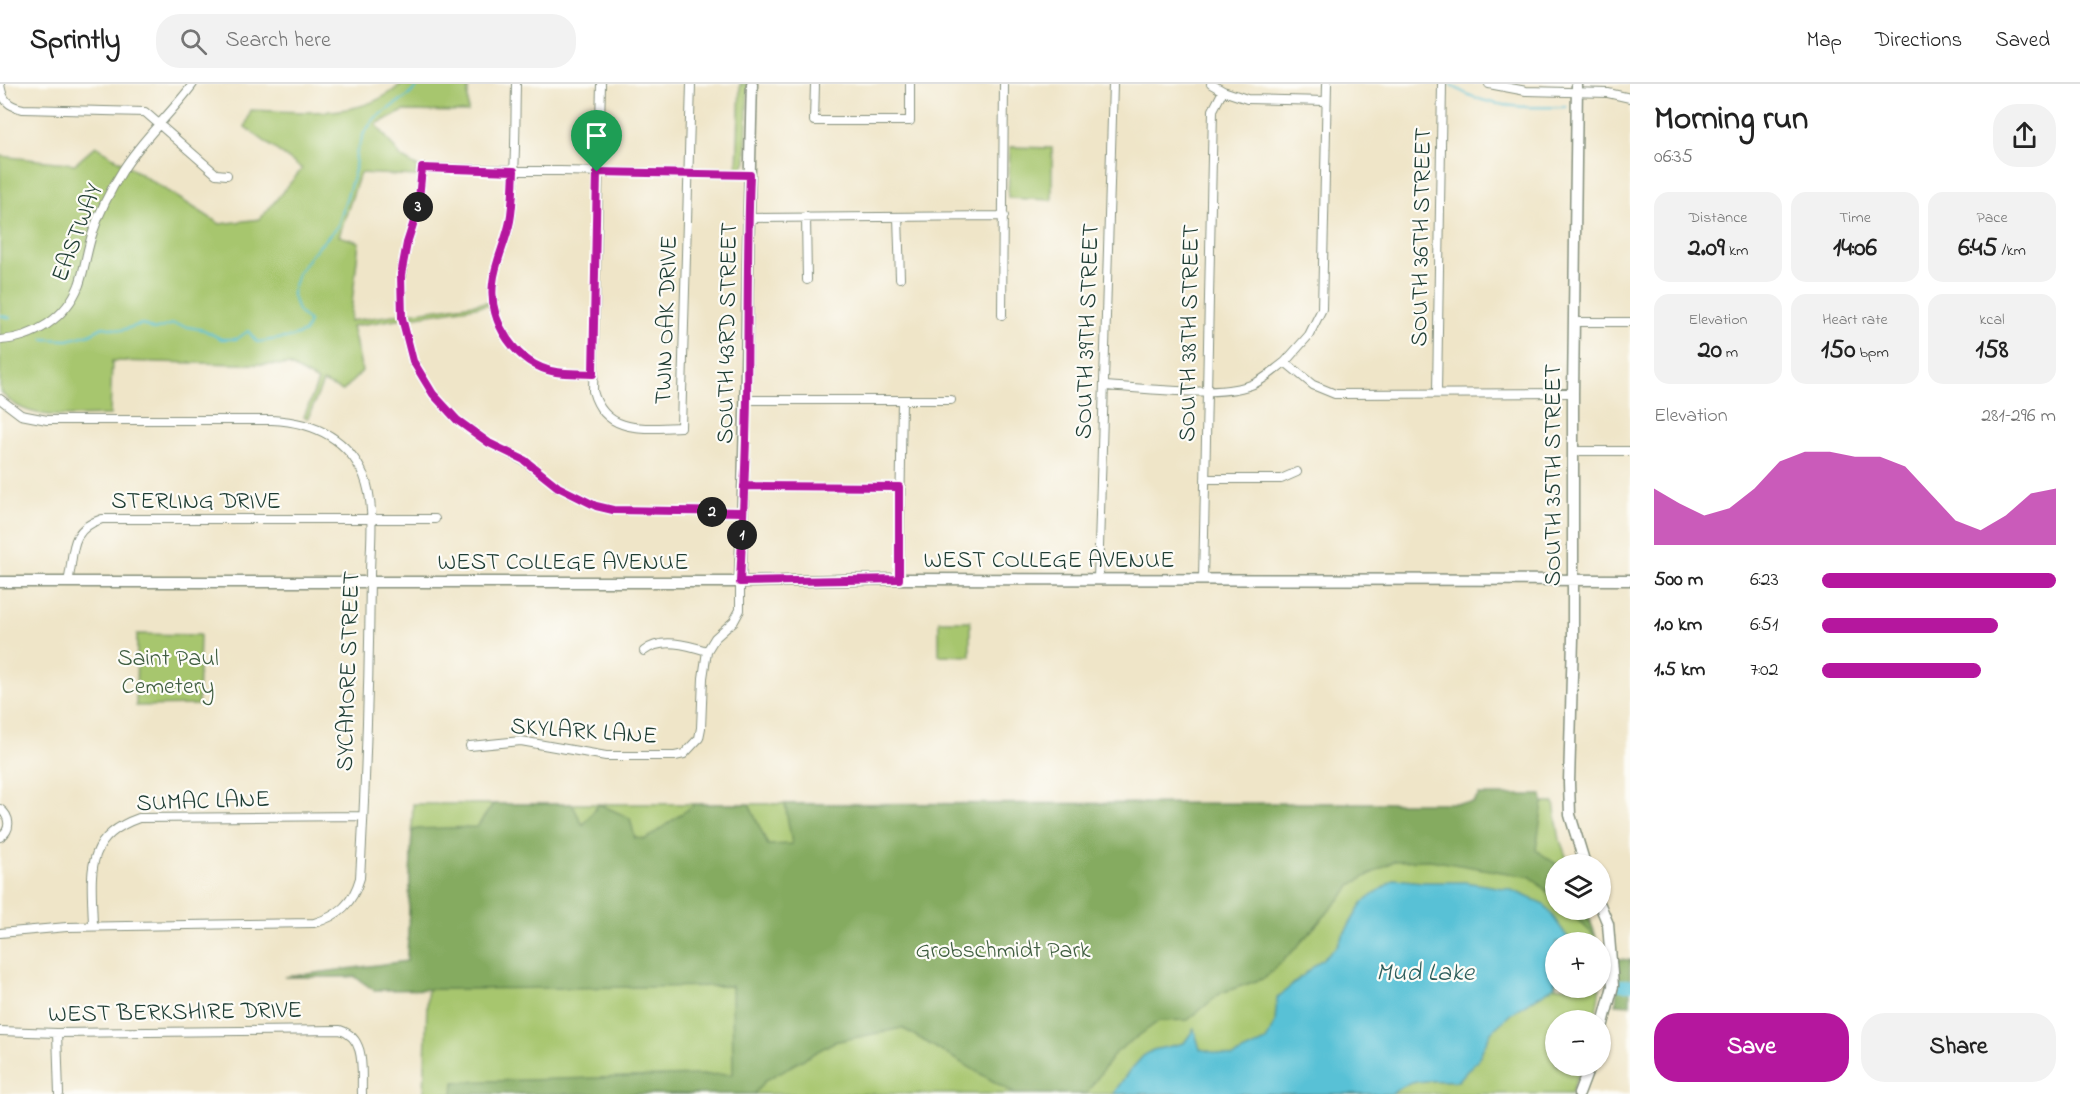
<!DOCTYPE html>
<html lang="en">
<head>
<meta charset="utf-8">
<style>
	:root { --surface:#fff; --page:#f2f2f2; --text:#222; --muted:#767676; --line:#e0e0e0; --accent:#b5179e }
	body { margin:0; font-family:"Indie Flower",sans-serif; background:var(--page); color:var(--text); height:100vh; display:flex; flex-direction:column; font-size:22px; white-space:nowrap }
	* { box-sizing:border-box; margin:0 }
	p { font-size:20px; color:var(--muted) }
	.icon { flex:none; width:33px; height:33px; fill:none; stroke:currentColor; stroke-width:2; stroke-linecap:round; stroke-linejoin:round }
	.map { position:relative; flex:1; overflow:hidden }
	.sheet { display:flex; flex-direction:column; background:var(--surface); width:450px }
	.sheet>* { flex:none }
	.fabs { position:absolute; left:1545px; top:770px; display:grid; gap:12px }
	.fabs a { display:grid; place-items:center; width:66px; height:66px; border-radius:50%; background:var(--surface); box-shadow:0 2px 4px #0004; font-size:30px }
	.pin { position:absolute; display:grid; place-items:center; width:51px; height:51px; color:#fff; margin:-62px -26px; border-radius:50% 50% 50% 0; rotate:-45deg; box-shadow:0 0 6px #0007 }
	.pin .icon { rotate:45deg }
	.km { position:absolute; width:30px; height:30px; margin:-15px; border-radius:50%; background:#222; color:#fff; font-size:16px; line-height:30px; text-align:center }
	.round { display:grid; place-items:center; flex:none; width:63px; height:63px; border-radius:24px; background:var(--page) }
	.overview { display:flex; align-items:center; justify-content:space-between; height:102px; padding:0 24px }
	h1 { font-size:33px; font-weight:700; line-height:45px }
	.figures { display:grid; grid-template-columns:repeat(3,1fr); gap:9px; height:102px; padding:6px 24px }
	.figures div { display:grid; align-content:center; border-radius:15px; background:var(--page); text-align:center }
	.figures b { font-size:26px; font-weight:700 }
	.figures small { font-size:16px; font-weight:400 }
	.figures p { font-size:16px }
	.chart { height:168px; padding:12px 24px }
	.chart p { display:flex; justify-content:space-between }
	.chart svg { width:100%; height:108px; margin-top:6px; fill:var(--accent); opacity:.7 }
	.button { display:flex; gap:12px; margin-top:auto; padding:12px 24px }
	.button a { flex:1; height:69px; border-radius:24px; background:var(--accent); color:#fff; font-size:24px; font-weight:700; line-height:69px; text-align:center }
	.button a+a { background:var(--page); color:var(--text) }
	ul { padding:0 24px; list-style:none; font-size:20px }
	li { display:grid; grid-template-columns:96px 72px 1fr; align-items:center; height:45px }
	li i { height:15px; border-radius:8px; background:var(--accent) }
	header { display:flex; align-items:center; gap:36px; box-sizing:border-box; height:84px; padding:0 30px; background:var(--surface); border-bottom:2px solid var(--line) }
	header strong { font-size:28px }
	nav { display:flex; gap:33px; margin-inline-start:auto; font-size:21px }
	.search { width:420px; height:54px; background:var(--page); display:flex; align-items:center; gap:15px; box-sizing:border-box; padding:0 21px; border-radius:24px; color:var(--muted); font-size:22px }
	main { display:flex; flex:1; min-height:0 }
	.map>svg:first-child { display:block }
</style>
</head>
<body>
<header>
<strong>Sprintly</strong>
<div class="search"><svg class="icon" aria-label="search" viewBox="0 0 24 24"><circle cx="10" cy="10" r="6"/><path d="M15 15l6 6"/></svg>Search here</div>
<nav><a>Map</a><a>Directions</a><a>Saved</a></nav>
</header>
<main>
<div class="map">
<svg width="1630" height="1010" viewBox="0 0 1630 1010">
	<rect width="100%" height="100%" fill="#fdfcf7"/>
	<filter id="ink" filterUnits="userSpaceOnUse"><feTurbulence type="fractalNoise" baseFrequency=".0167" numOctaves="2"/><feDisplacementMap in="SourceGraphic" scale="12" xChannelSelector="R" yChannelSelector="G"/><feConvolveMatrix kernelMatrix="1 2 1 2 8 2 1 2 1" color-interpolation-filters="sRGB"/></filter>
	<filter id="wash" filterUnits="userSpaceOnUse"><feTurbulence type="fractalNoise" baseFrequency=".008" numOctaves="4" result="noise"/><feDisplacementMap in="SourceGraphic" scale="24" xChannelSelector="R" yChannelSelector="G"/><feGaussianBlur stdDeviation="1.35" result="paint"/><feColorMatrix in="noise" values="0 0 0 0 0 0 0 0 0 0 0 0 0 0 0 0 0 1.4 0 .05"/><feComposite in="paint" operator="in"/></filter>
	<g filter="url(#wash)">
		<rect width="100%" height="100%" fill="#efe5c8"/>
		<!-- green -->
		<path fill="#a7c66e" stroke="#638251" stroke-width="1.5" d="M401 0H468V28L404 27 376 40 402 74 418 83 416 92 360 89 339 152 359 158 350 237 488 218 489 221 352 242 362 287 343 307 323 298 308 334 304 333 318 297 289 281 112 277 110 331C74 331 26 340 0 307V72L75 80 96 62 220 140 260 135 302 85 245 43 251 26C300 28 363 36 401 0Z
			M740 0H748L746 78 740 86H737Z
			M1010 63 1052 64V116L1008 114Z
			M939 537H970V572L939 571Z
			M137 550 200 551 198 621 136 622Z
			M1554 719 1560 756 1569 780H1556V825H1586L1598 858H1556V903H1600L1595 936H1556V981H1582L1571 1010H424L428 890 407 877 413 720Z"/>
		<!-- forest -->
		<path fill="#85ab61" stroke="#52744a" stroke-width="1.5" d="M1479 711H1542L1543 719 1536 766 1556 780 1555 815 1531 793 1430 776 1394 777 1354 799 1295 865 1265 894 1221 909 1188 936 1159 937 1115 969 1086 1010H1015L902 944 834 958 766 996 754 1010H453L454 998 733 990 732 902 374 906 355 893H285L407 877 412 747 417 745 477 743 493 720H572L583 741 599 720 630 734 635 754 646 755 695 720H749L768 761 792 760 785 720 1473 719Z
			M1566 825H1585L1596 853Z
			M1618 875 1630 876V921L1616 920Z"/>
		<!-- water -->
		<path fill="#59c1d6" stroke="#3c7f85" stroke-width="1.5" d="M1395 795 1422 798H1465L1509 805 1544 820 1571 858H1556L1555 902 1514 927 1491 948 1478 975 1458 997C1435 997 1410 993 1392 1010H1113L1127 990 1143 972 1153 966 1184 959 1194 945 1200 965 1232 973 1266 957 1275 938 1277 914 1336 863 1363 818Z"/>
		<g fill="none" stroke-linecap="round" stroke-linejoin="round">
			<!-- stream -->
			<path stroke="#59c1d6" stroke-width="2" d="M1450 0C1484 25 1526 24 1566 23
				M0 231 10 234
				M43 255 68 256 90 250 103 243 122 246 142 240 154 246 173 240 204 246 221 255H237L248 247 257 258 292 253 305 248 309 238 298 227 292 209 298 189 311 171 338 142 355 86 356 70 364 49 375 34 409 11 420 0"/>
			<!-- river -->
			<path stroke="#59c1d6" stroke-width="12" d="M1621 901H1630"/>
		</g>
	</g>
	<g filter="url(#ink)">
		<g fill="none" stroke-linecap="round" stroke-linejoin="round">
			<defs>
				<path id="street" d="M0 0C2 16 8 22 23 25L145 28 216 90 227 91
					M516 0C515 44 516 89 511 133 508 156 495 176 493 199 488 238 516 281 556 288 568 290 581 289 593 290
					M601 0 593 307C605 351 645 344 681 343L691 0
					M815 0 814 37H910V0
					M1211 0 1223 7 1247 15 1326 17
					M1489 0 1526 7 1608 9 1630 14
					M806 133 807 196
					M898 133 900 194
					M748 134 1004 132
					M1002 231 1004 0
					M1573 238H1630
					M0 256C34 254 66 234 79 201 85 184 87 165 93 148 100 126 111 105 123 86 142 55 171 30 193 0
					M1285 278 1309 251 1322 225 1327 0
					M1104 302C1143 304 1215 314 1251 301 1263 297 1275 285 1285 278L1313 301 1335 310 1573 309
					M1437 308 1442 0
					M0 315 21 331 47 336H272C312 338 347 353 364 392 376 422 370 461 370 492 369 592 366 694 360 794 353 819 339 832 314 839L67 843 0 849
					M747 316H951
					M1573 367H1630
					M1205 395H1281L1297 388
					M744 402 899 403
					M743 428 613 426 596 422 558 403 524 377 489 359 457 336 433 310 413 277 402 234 401 191 407 159 418 125 422 84 749 91
					M899 495 902 316
					M1098 496 1113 0
					M1203 496 1213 26 1223 7
					M68 498C75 470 67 446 102 435H435
					M644 567C661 553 688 561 707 567
					M470 662 521 657 606 672H675L684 670 699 654 701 644 703 594 707 567 715 554 734 537 740 526V498
					M0 725C10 732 12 746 0 753
					M93 842C92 792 82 754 139 734L363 732
					M0 947 57 949 340 946C367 954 361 987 362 1010
					M57 949 59 1010"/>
				<path id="secondary" d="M1577 0 1573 309V554L1569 699 1570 731 1585 780
					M0 498H740L899 495 1630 496
					M740 498C747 332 747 166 752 0
					M1600 821 1608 840 1613 902 1600 951
					M1579 1010 1590 981"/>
			</defs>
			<!-- street casing -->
			<use href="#street" stroke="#87917e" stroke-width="10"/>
			<!-- secondary casing -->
			<use href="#secondary" stroke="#87917e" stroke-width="13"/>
			<!-- street -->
			<use href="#street" stroke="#fff" stroke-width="8"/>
			<!-- secondary -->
			<use href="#secondary" stroke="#fff" stroke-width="10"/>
		</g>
	</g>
	<g fill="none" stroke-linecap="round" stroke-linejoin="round" filter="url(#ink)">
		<defs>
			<path id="route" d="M597 88 750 91C747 166 748 241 747 315 746 376 743 437 740 498L899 495V403L744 402 743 428 613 426 596 422 558 403 524 376 489 359 457 336 433 310 413 277 402 234 401 191 407 159 418 125 422 84 514 87C513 104 513 121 510 137 506 158 495 178 493 199 488 238 516 281 556 288 568 290 581 289 593 290L597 88"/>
		</defs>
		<!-- route casing -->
		<use href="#route" stroke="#fff" stroke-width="12"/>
		<!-- route -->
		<use href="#route" stroke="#b5179e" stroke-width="8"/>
	</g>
	<g text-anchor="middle" stroke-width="4.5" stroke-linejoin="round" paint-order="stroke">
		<!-- street labels -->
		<g font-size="24" fill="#1f3d34" stroke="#fdfcf7">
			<text transform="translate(76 148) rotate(-69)" y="8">EASTWAY</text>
			<text transform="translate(1420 153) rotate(-89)" y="8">SOUTH 36TH STREET</text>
			<text transform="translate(665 236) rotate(-88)" y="8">TWIN OAK DRIVE</text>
			<text transform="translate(1086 247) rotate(-88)" y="8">SOUTH 39TH STREET</text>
			<text transform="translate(726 249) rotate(-89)" y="8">SOUTH 43RD STREET</text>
			<text transform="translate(1188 249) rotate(-89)" y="8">SOUTH 38TH STREET</text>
			<text transform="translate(1552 391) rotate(-90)" y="8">SOUTH 35TH STREET</text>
			<text x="196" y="424">STERLING DRIVE</text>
			<text x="1049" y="483">WEST COLLEGE AVENUE</text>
			<text x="563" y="485">WEST COLLEGE AVENUE</text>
			<text transform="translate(347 587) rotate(-88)" y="8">SYCAMORE STREET</text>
			<text transform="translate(584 646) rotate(4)" y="8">SKYLARK LANE</text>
			<text transform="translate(203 716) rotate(-2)" y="8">SUMAC LANE</text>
			<text transform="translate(175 927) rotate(-1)" y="8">WEST BERKSHIRE DRIVE</text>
		</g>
		<!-- park labels -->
		<g font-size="24" fill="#415f42" stroke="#fdfcf7">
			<text x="168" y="581">Saint Paul<tspan x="168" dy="28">Cemetery</tspan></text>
			<text x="1003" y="873">Grobschmidt Park</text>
		</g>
		<!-- water labels -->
		<g font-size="26" font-style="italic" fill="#2e5e5c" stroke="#fdfcf7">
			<text x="1425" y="896">Mud Lake</text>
		</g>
	</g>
</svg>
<div class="fabs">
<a><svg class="icon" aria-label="layers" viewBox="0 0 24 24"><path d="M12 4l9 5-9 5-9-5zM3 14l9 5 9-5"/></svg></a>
<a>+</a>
<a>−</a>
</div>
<div class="pin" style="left:597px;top:88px;background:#1e9e55"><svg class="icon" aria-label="arrive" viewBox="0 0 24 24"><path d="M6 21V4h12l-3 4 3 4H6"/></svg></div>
<b class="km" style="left:742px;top:451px">1</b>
<b class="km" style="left:712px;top:428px">2</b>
<b class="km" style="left:418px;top:123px">3</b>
</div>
<section class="sheet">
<div class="overview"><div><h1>Morning run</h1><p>06:35</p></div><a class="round"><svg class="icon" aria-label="share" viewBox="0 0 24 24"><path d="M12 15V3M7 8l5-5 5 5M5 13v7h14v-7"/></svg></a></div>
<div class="figures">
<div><p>Distance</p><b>2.09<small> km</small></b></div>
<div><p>Time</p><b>14:06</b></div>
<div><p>Pace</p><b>6:45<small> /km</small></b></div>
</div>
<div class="figures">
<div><p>Elevation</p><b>20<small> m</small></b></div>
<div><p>Heart rate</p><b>150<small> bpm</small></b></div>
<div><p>kcal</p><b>158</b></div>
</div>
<div class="chart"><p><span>Elevation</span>281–296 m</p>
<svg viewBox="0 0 160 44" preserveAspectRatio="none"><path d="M0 44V21L10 27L20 32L30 29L40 21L50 10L60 6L70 6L80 8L90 8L100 12L110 23L120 34L130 38L140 32L150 23L160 21V44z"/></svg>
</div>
<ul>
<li><b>500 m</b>6:23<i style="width:100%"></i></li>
<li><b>1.0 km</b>6:51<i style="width:75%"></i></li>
<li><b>1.5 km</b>7:02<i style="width:68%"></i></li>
</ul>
<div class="button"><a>Save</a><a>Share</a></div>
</section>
</main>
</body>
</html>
